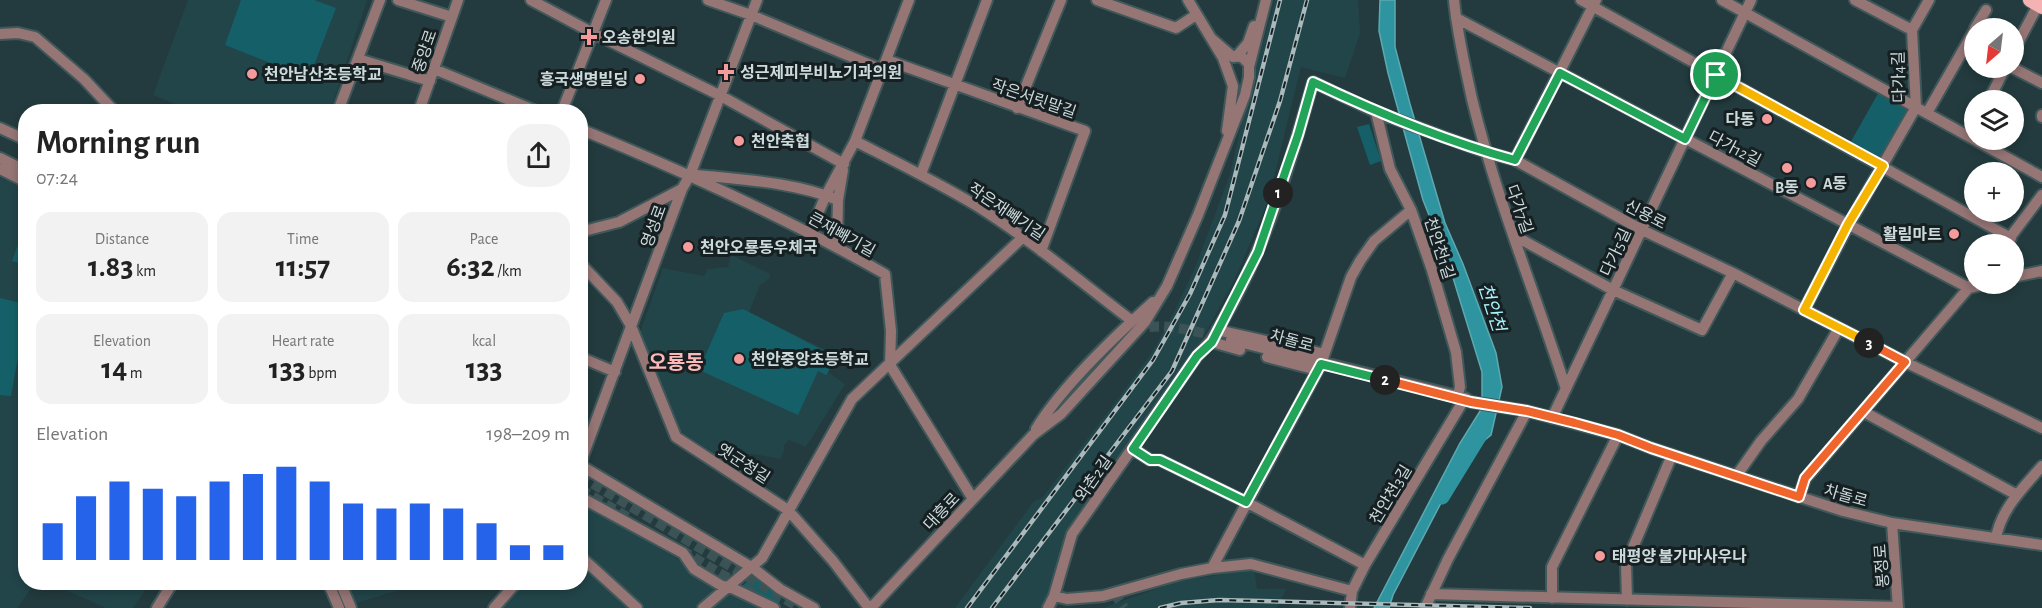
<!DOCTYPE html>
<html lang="en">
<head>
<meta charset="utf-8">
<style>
	:root { --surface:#fff; --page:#f2f2f2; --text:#222; --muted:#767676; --accent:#2563eb }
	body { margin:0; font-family:"Alegreya Sans","Noto Sans KR",sans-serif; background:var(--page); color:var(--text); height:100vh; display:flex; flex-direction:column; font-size:22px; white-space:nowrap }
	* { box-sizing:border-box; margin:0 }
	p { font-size:20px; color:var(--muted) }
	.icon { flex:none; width:33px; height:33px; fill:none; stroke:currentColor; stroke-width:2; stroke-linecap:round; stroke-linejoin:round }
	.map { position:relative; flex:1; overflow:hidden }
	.drawer { position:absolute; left:18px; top:104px; width:570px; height:486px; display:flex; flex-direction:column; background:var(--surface); border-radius:24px; box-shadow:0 3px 9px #0003 }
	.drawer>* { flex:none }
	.needle { width:39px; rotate:208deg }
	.tools { position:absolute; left:1964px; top:18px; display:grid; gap:12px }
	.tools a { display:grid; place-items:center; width:60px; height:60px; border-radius:50%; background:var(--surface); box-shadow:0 3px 9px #0003; font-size:30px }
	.pin { position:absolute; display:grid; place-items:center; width:51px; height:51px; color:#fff; margin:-26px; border:3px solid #fff; border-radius:50%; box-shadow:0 2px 6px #0007 }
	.km { position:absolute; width:30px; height:30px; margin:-15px; border-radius:50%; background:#222; color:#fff; font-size:16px; line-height:30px; text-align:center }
	.round { display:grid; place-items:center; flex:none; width:63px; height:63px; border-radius:24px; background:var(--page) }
	.headline { display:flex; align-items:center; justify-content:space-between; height:102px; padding:0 18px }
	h1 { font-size:33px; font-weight:600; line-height:45px }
	.figures { display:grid; grid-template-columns:repeat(3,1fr); gap:9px; height:102px; padding:6px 18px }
	.figures div { display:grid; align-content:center; border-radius:15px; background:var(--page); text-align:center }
	.figures b { font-size:30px; font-weight:600 }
	.figures small { font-size:16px; font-weight:400 }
	.figures p { font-size:16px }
	.chart { height:168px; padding:12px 18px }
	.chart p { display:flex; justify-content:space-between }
	.chart svg { width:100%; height:108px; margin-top:6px; stroke:var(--accent); stroke-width:6 }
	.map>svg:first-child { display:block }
</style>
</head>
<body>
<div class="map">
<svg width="2042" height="608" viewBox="0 0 2042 608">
	<rect width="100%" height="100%" fill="#233b3e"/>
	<!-- built -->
	<path fill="#224549" d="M188 0H367L330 111H193L153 95Z
		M1275 0H1358L1360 33 1345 78 1301 67 1268 201 1234 281 1198 347 1064 539 1049 598 1050 608H955L1034 501 1042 498 1114 404 1153 351 1174 312 1195 268 1230 174 1248 95Z
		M0 178 26 189V582H36L17 608H0Z
		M731 255 770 274 769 279 760 285 749 312 826 350 832 355 828 362 832 366 828 372 845 384 806 447 789 440 784 445V451L780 459 754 454H741L731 464 679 430 639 335 663 268 704 276 708 269 728 267Z
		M581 503 762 608H502L526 582H580Z
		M1254 569 1257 589H1286L1277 608H1103L1176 582Z
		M48 582H151L133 608H106Z
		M350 582H412L409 587 349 605 352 594Z"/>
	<!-- green -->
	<path fill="#156068" d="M241 0H314L336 8 309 78 225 45Z
		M1880 90 1909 105 1911 112 1884 158 1878 160 1849 145Z
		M1369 124 1381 161 1370 165 1357 127Z
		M25 225V265L12 261Z
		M0 298 25 304V319L11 396 0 395Z
		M743 309 832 355 828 362 832 366 826 375 818 371 798 415 699 370 724 313Z
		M754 575 780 592 777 597 781 599 777 607 741 587Z"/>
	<!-- water -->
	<path fill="#2e949f" stroke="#5da9b1" stroke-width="1.5" d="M1380 0H1395V47L1410 104 1445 223 1463 264 1496 353 1502 387 1491 435 1466 455 1393 595 1389 608H1374L1460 443 1482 408V372L1450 268 1423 200 1388 73 1379 31Z"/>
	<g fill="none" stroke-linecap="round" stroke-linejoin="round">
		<!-- river -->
		<path stroke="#2e949f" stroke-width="15" d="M1442 497 1480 435"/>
		<!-- minor-tunnel -->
		<path stroke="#3c5356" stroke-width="10" stroke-dasharray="10 5" stroke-linecap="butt" d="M1122 339C1129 335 1136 329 1144 328 1169 322 1206 335 1231 340
			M580 476 800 608
			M580 489 629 518
			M681 550 760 597
			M1114 593 1124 608"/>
		<defs>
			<path id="minor" d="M398 0 452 17
				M531 0 593 33 721 96 844 164
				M708 0 751 15 883 70
				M1097 0 1176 28 1196 15
				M1188 0 1223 58 1233 86 1227 131
				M1454 0C1457 33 1465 66 1472 99 1496 198 1535 292 1566 389
				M1581 0 2011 238
				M1722 0 2042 177
				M1855 0 1912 30
				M1456 18 1969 288 1987 284
				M1975 28 1986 10
				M0 34 18 33 35 37 84 79 114 111
				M2013 52 2038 5
				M1237 56 1248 43 1254 26
				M358 59 430 81
				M887 60 1085 131 1041 251
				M1249 67 1266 0
				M2013 68 2042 83
				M434 69 536 111
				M1989 100 2005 68
				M1017 108 1061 0
				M338 111 380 0
				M419 111 458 0
				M562 111 606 0
				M1376 112 1390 169 1411 210 1432 270 1456 352 1460 387 1457 398
				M1927 113 1974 31
				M2042 115V117
				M0 128 26 140
				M580 129C685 172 787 218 885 274L891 331 890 365 973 499
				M855 141C896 162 937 182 977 206 1031 240 1081 282 1132 321
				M0 158 26 171
				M1515 160 1596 0
				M0 169 26 182
				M921 174 987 0
				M697 175C744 180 794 182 838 200
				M580 232 619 222 682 189
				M810 232 826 195 855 141 909 0
				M1513 235 1613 290 1702 330 1733 273
				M2005 244 2042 195
				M837 246 838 200 843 170
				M580 263 617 302 631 326 676 437 788 510 833 561 869 608
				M2013 277 2042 271V272
				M1804 310 1849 224 1916 107 1912 30 1929 0
				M1217 330 1324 354
				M1231 340 1465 398 1471 402 1527 411 1618 435 1651 448 1843 511 1892 523 2042 545
				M1212 342 1240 350
				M580 357 615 372
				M1267 357 1317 370
				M1864 412 2017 495
				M1552 418 1751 0
				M1036 429C1063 385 1114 337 1153 302
				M1133 449 1150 460H1160L1246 502 1365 565
				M580 464 682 189 690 175 757 0
				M580 465 753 568 780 589 814 608
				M1737 475 1761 441 1798 399 1839 328
				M580 497 683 553 694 569 722 586 730 587 774 608
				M1799 497 1805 479 1972 284
				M1892 523 1898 608
				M1996 538C2001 509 2023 488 2042 466
				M580 556 637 608
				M1212 568 1321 364 1351 277 1360 261 1374 241 1411 210
				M328 582 339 608
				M340 582 351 608
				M1431 594 1898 607
				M1054 596 1067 599 1103 596 1181 574 1212 568 1251 564 1352 591
				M1552 598V567L1618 435
				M1627 600 1626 564 1672 455
				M157 608 173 582
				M494 608 517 582
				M703 608 762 558 852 399 1022 238
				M871 608 1033 435 1061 414 1145 322 1167 286 1198 215 1245 95 1249 77V64L1241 56 1233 57 1212 39
				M1048 608 1054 596 1072 534 1197 356C1212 342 1216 332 1226 315 1267 245 1291 160 1313 82L1376 112 1485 152 1515 160 1642 230 1733 273 1905 362 2042 428
				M1350 608 1352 591 1365 565 1465 398
				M1425 608 1448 559 1527 411"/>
			<path id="major" d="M2030 0 2042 7"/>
		</defs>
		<!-- minor casing -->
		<use href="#minor" stroke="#41585a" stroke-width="14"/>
		<!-- major casing -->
		<use href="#major" stroke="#41585a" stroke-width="16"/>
		<!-- minor -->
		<use href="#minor" stroke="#967575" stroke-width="10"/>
		<!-- major -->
		<use href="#major" stroke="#f5b2b2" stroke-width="14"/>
		<defs>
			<path id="rail" d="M967 608 1153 360 1190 294 1225 215 1280 0
				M992 608 1172 371 1239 221 1280 101 1307 0
				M1160 608 1181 603 1219 600 1530 608"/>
		</defs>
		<!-- rail casing -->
		<use href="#rail" stroke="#aababc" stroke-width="4.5"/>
		<!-- rail -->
		<use href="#rail" stroke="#162022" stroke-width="2" stroke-dasharray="7" stroke-linecap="butt"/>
	</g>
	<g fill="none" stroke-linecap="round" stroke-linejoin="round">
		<defs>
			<path id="split-1" d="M1278 193 1298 135 1313 82C1378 113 1445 141 1515 160L1560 73 1685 139 1716 75"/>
			<path id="split-2" d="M1278 193 1258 252 1212 342 1197 356 1133 449 1150 460H1160L1246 502 1321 364 1385 380"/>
			<path id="split-3" d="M1385 380 1471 402 1527 411 1575 423 1618 435 1651 448 1799 497 1805 478 1905 362 1869 343"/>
			<path id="split-4" d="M1716 75 1883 166 1848 224 1804 310 1869 343"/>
		</defs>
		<!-- split-1 casing -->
		<use href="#split-1" stroke="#fff" stroke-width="12"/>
		<!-- split-2 casing -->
		<use href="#split-2" stroke="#fff" stroke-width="12"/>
		<!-- split-3 casing -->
		<use href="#split-3" stroke="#fff" stroke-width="12"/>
		<!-- split-4 casing -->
		<use href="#split-4" stroke="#fff" stroke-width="12"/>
		<!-- split-1 -->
		<use href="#split-1" stroke="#22a559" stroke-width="8"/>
		<!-- split-2 -->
		<use href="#split-2" stroke="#22a559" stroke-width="8"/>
		<!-- split-3 -->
		<use href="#split-3" stroke="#f0652b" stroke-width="8"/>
		<!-- split-4 -->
		<use href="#split-4" stroke="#f5b400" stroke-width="8"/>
	</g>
	<!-- markers -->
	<g fill="#f59b9b" stroke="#162022" stroke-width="2">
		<path d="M586 28h6v6h6v6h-6v6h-6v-6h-6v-6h6z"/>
		<path d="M723 63h6v6h6v6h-6v6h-6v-6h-6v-6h6z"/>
		<circle cx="252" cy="74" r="6"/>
		<circle cx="640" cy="79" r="6"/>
		<circle cx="1767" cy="119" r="6"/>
		<circle cx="739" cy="141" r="6"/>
		<circle cx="1787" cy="168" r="6"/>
		<circle cx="1811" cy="183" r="6"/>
		<circle cx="1954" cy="234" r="6"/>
		<circle cx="688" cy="247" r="6"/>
		<circle cx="739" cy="359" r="6"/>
		<circle cx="1600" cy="556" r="6"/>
	</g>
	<g text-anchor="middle" stroke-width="6" stroke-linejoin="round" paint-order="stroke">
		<!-- poi labels -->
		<g font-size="16" font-weight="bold" fill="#ccdadc" stroke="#162022" text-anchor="start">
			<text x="602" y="43">오송한의원</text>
			<text x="740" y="78">성근제피부비뇨기과의원</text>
			<text x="264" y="80">천안남산초등학교</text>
			<text x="628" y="85" text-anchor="end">흥국생명빌딩</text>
			<text x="1755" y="125" text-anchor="end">다동</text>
			<text x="751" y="147">천안축협</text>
			<text x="1823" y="189">A동</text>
			<text x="1787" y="193" text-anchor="middle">B동</text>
			<text x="1942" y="240" text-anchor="end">활림마트</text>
			<text x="700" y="253">천안오룡동우체국</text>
			<text x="751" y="365">천안중앙초등학교</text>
			<text x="1612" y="562">태평양 불가마사우나</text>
		</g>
		<!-- street labels -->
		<g font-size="16" fill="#ccdadc" stroke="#162022">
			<text transform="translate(424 51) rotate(-71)" y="6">중앙로</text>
			<text transform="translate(1898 77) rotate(-91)" y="6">다가4길</text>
			<text transform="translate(1034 98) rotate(19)" y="6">작은서릿말길</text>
			<text transform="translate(1735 148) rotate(28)" y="6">다가12길</text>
			<text transform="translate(1520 209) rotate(71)" y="6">다가7길</text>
			<text transform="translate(1007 211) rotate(34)" y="6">작은재빼기길</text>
			<text transform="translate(1646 214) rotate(27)" y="6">신용로</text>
			<text transform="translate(653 226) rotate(-70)" y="6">영성로</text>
			<text transform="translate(842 234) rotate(29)" y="6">큰재빼기길</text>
			<text transform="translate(1440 248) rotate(72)" y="6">천안천1길</text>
			<text transform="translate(1615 252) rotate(-65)" y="6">다가5길</text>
			<text transform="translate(1292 340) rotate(15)" y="6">차돌로</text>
			<text transform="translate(744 463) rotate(33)" y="6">옛군청길</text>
			<text transform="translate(1093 478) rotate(-55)" y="6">와촌2길</text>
			<text transform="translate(1390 494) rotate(-59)" y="6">천안천3길</text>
			<text transform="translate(1846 495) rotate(16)" y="6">차돌로</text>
			<text transform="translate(941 511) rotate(-47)" y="6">대흥로</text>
			<text transform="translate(1881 566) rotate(-94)" y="6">봉정로</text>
		</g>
		<!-- water labels -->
		<g font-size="18" font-style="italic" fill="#aaf3fc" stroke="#162022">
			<text transform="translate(1492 307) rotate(72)" y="6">천안천</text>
		</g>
		<!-- quarter labels -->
		<g font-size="20" font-weight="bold" fill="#fdb9b8" stroke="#162022">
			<text x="676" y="369">오룡동</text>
		</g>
	</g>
</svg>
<div class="tools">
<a><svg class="needle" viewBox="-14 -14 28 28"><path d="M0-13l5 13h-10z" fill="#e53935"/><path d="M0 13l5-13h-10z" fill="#767676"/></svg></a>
<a><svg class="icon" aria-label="layers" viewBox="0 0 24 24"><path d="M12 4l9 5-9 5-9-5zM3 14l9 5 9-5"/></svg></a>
<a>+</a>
<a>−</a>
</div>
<div class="pin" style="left:1716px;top:75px;background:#1e9e55"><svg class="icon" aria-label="arrive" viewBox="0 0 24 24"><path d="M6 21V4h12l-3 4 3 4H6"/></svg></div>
<b class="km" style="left:1278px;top:193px">1</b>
<b class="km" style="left:1385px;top:380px">2</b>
<b class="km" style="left:1869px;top:343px">3</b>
<section class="drawer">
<div class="headline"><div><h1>Morning run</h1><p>07:24</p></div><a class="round"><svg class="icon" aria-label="share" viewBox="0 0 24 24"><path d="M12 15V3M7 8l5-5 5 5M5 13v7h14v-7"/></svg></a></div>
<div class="figures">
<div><p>Distance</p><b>1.83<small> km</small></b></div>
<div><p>Time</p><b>11:57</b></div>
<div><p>Pace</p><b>6:32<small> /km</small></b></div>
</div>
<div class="figures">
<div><p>Elevation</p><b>14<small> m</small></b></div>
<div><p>Heart rate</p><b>133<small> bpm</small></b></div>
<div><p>kcal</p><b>133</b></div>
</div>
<div class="chart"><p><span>Elevation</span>198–209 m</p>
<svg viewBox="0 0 160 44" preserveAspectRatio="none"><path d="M5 44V29M15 44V18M25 44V12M35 44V15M45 44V18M55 44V12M65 44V9M75 44V6M85 44V12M95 44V21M105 44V23M115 44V21M125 44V23M135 44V29M145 44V38M155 44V38"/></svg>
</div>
</section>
</div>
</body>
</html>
